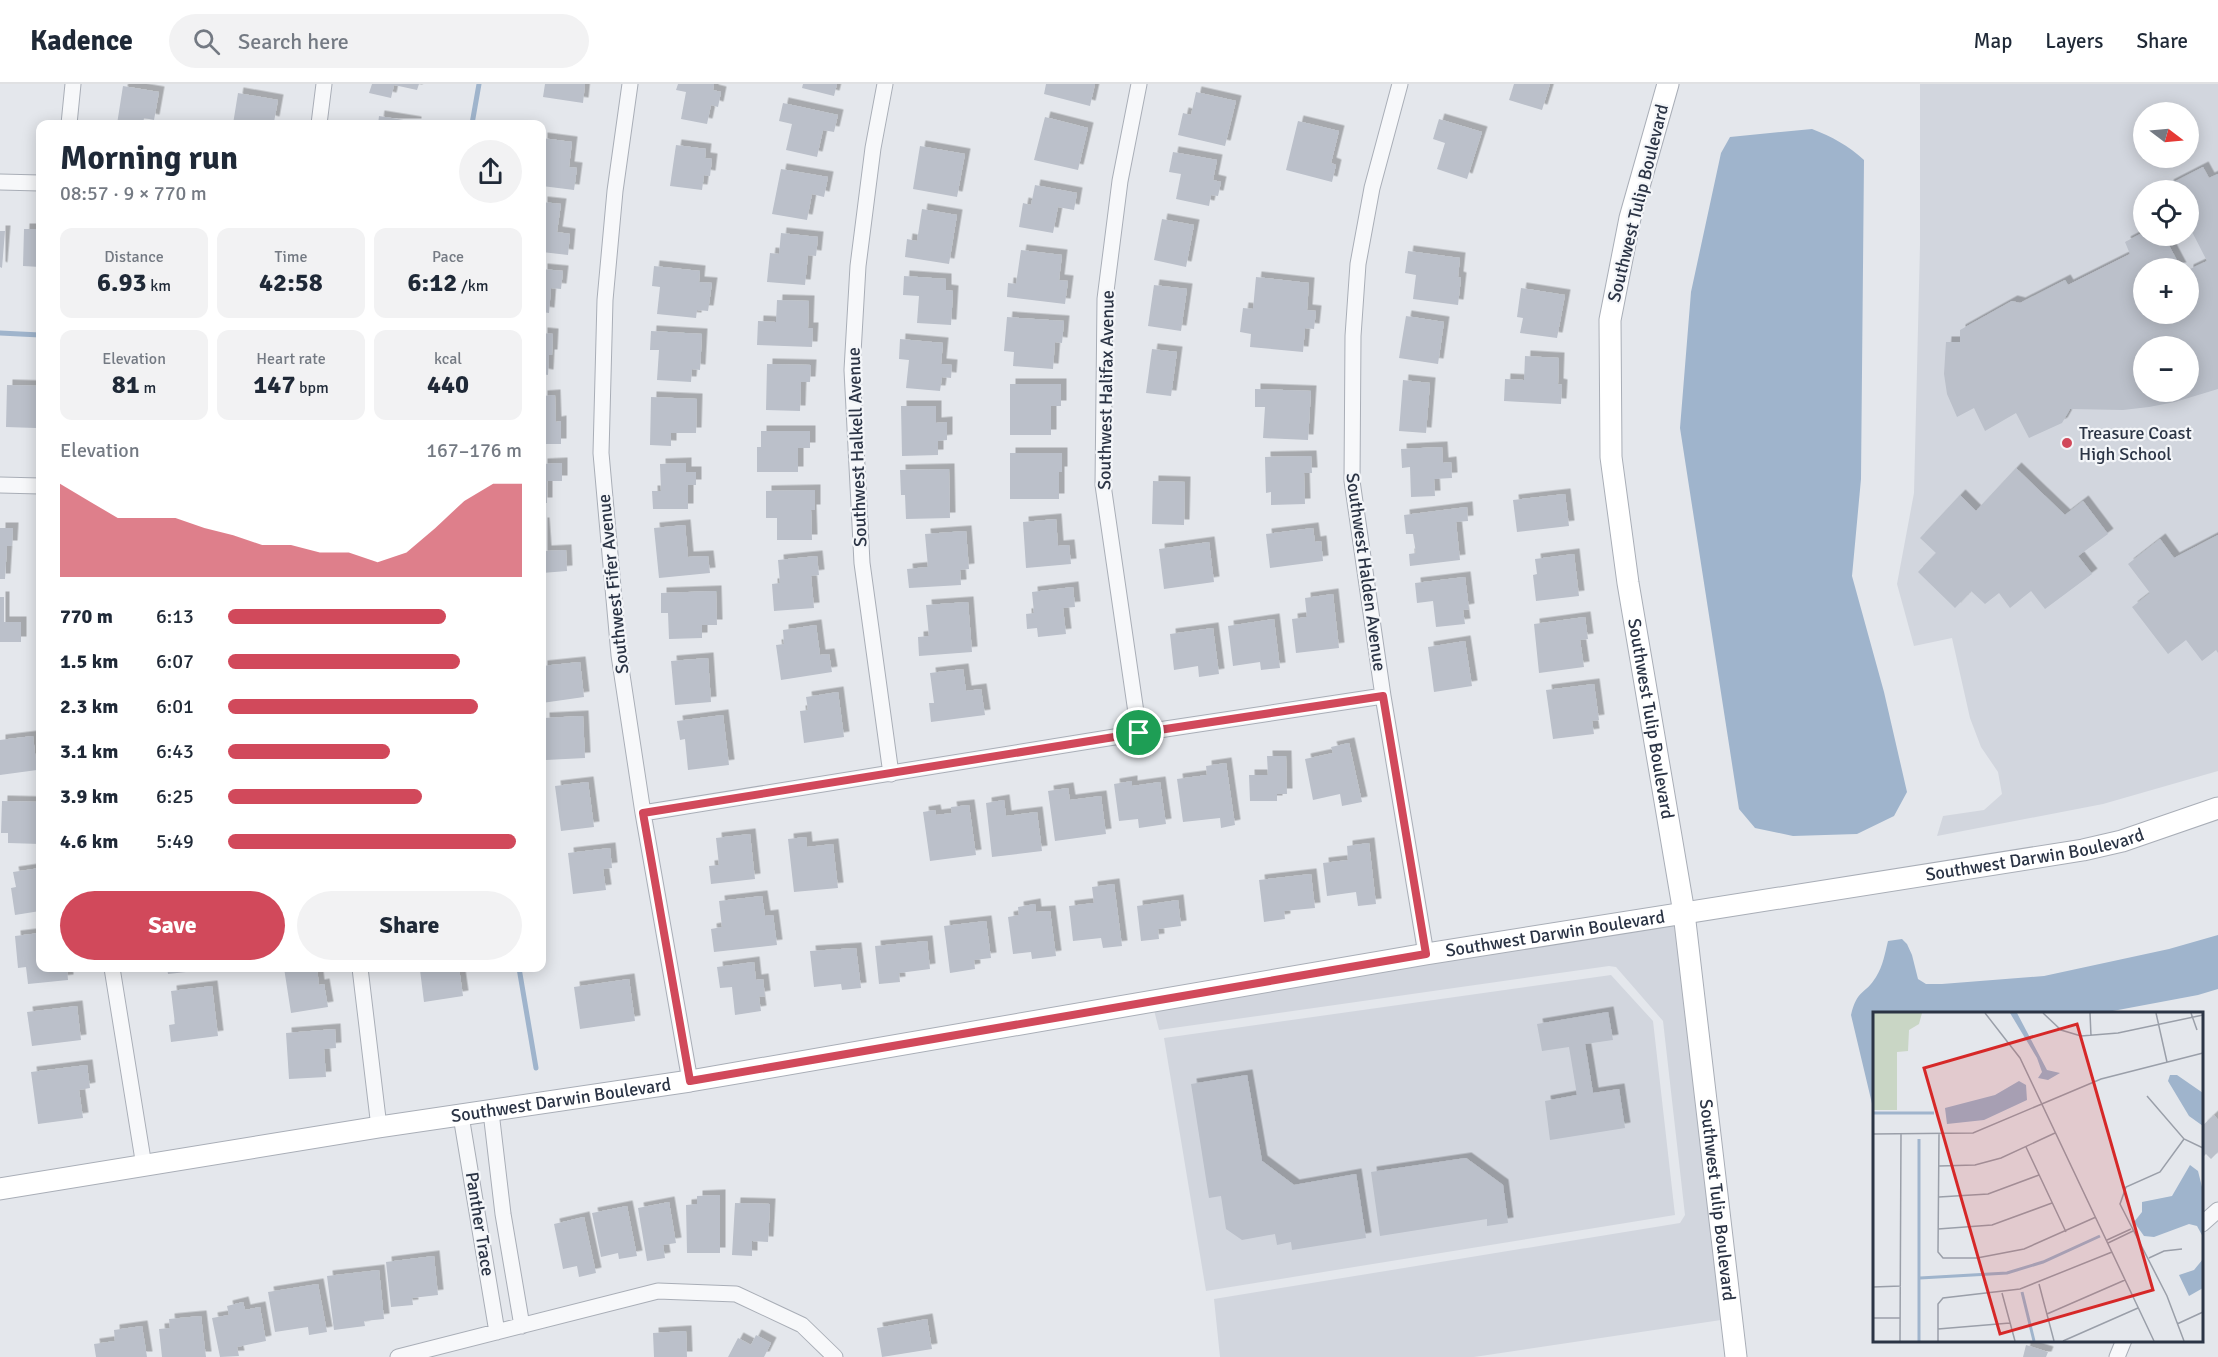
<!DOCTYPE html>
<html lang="en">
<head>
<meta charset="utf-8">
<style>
	:root { --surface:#fff; --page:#f2f2f3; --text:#1f2937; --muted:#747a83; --line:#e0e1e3; --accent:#d1495b }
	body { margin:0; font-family:Signika,sans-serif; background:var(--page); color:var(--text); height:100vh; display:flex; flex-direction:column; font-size:22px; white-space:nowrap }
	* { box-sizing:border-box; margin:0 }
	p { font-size:20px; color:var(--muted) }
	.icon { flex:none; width:33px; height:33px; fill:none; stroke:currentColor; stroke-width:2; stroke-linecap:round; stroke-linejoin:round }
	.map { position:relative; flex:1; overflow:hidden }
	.drawer { position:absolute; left:36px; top:36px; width:510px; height:852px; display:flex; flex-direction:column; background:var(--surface); border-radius:12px; box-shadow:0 3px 15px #0003 }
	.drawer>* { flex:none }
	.needle { width:39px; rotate:106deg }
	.buttons { position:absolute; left:2133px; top:18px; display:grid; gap:12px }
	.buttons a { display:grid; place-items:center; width:66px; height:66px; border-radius:50%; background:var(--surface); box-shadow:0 3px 15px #0003; font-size:30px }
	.pin { position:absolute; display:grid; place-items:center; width:51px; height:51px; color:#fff; margin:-26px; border:3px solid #fff; border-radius:50%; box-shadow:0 2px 6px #0007 }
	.round { display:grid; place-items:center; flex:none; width:63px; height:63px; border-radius:32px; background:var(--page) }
	.overview { display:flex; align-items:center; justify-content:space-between; height:102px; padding:0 24px }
	h1 { font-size:33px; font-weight:700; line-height:45px }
	.stats { display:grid; grid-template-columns:repeat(3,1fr); gap:9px; height:102px; padding:6px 24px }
	.stats div { display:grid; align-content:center; border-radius:12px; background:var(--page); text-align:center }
	.stats b { font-size:26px; font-weight:700 }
	.stats small { font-size:16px; font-weight:400 }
	.stats p { font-size:16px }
	.chart { height:168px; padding:12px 24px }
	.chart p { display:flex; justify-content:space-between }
	.chart svg { width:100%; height:108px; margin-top:6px; fill:var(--accent); opacity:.7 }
	.primary-button { display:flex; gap:12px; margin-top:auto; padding:12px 24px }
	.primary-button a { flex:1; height:69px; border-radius:36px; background:var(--accent); color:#fff; font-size:24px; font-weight:700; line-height:69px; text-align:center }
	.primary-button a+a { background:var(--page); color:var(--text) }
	ul { padding:0 24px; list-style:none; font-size:20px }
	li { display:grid; grid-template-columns:96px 72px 1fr; align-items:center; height:45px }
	li i { height:15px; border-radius:8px; background:var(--accent) }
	header { display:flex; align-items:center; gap:36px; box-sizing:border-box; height:84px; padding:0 30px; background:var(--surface); border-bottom:2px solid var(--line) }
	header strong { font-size:28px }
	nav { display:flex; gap:33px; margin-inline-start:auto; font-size:21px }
	.search { width:420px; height:54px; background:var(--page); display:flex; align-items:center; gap:15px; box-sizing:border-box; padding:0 21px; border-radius:33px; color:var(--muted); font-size:22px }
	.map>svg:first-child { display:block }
</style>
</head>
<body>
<header>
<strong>Kadence</strong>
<div class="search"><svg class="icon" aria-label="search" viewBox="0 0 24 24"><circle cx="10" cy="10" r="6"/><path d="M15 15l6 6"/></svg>Search here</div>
<nav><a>Map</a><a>Layers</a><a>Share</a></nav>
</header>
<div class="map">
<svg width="2218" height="1273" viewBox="0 0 2218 1273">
	<defs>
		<filter id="shadow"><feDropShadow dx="5.5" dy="-5.5" stdDeviation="0" flood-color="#0004"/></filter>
	</defs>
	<rect width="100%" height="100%" fill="#e4e7ec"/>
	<!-- built -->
	<path fill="#d2d6de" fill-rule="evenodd" d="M1920 0H2218V687L2103 720 1937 752 1943 732 1984 726 2002 710 1998 688 1981 663 1970 634 1952 554 1914 562 1897 500 1914 409 1920 161ZM2144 28H2188V74H2144ZM2144 106H2188V152H2144ZM2144 184H2188V230H2144ZM2144 262H2188V308H2144Z
		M1675 840 1721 1236 1474 1273H1220L1214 1215 1680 1139 1685 1131 1663 937 1616 883 1609 882 1159 946 1154 926 1428 879Z
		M1611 891 1653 937 1675 1131 1206 1207 1164 954Z"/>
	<!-- water -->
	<path fill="#9fb4cc" d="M1812 45C1832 53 1848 61 1864 76L1861 395 1852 492 1884 608 1907 708 1894 732 1857 750 1793 752 1755 744 1739 725 1680 344 1691 208 1721 69 1730 53Z
		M2218 851V905L2198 911 2102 929 1874 930V1028L1851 931C1857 905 1865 911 1876 893 1883 882 1885 869 1888 857L1902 855 1907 860 1912 871 1918 895 1926 900H1942L2044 892 2169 865Z"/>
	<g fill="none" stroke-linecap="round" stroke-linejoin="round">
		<!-- stream -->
		<path stroke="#9fb4cc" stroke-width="5" d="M472 40 479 0
			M0 249 40 251
			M519 884 536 984"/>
	</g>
	<!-- building -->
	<path fill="#bbc0ca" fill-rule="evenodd" filter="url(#shadow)" d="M372 0H419L417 6 394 1 391 14 369 9Z
		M545 0H585L583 19 543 13Z
		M678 0H714L713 6 721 8 718 23 711 21 707 40 681 35 686 8 676 6Z
		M803 0H837L834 12 802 4Z
		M1046 0H1095L1090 22 1044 10Z
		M1514 0H1550L1542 26 1509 16Z
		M123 2 159 8 154 36 144 34 143 40H117Z
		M1196 8 1236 17 1225 62 1178 51 1183 29 1191 31Z
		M238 9 278 16 274 38 267 36V40H233Z
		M783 19 838 31 834 48 823 46 817 73 786 66 792 40 779 37Z
		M379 32 416 38V40H378Z
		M1045 33 1088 44 1078 86 1034 76Z
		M1439 35 1482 48 1467 95 1437 85 1445 59 1433 55Z
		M1298 37 1339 47 1331 79 1336 81 1332 98 1286 86Z
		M542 54 572 58 569 83 577 84 574 106 542 102Z
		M676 61 706 65 705 74 712 75 710 92 704 91 702 106 670 102Z
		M920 62 965 70 957 113 913 105Z
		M1173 68 1217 76 1213 96 1221 98 1218 112 1211 111 1209 122 1176 115 1181 90 1169 88Z
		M2203 83 2209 94 2218 90V305L2175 318 2149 323 2123 326 2070 325 2062 339 2029 354 2016 329 1985 347 1974 324 1957 333 1947 310 1944 290 1946 258H1960V246L2012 217 2020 219 2065 196 2068 201 2130 170 2125 158 2144 148V152H2164L2181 184H2144V230H2188V186L2207 177 2188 140V106H2171L2168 101ZM2144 262H2188V308H2144Z
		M781 85 828 93 824 113 812 110 807 136 772 130Z
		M1035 101 1077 109 1074 126 1058 123 1053 149 1019 143 1023 119 1031 121Z
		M542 118 561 120 557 148 570 150 568 171 542 168Z
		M922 125 957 131 949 180 905 173 907 155 917 157Z
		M1162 135 1194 141 1186 183 1154 176Z
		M24 145H40V183L23 182Z
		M0 147H5L2 184 0 183Z
		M781 149 818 153 816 172 808 171 805 201 767 198 770 169 779 170Z
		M1021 166 1062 171 1059 196 1068 197 1065 220 1007 213 1008 199 1016 200Z
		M1408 167 1460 174 1458 193 1461 194 1458 221 1413 215 1416 191 1405 189Z
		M654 182 700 187 699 198 712 199 708 227 697 226 696 234 657 230 660 203 652 202Z
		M542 185 563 187 561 205 551 204 549 229 542 228Z
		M904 192 946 195V206L953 207 951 241 917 239 919 212 903 211Z
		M1256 193 1309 199 1307 226 1316 227 1314 245 1305 244 1303 268 1250 263 1251 250 1240 248 1243 224 1253 225Z
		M1154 201 1187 205 1181 247 1148 242Z
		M1521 204 1565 211 1557 254 1520 249 1523 234 1517 233Z
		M777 216 809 217 808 244H813L812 263 757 261 758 237 776 238Z
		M1406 232 1444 238 1438 280 1399 274Z
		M1007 233 1064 237 1062 259 1055 258 1053 285 1013 282 1014 268 1004 267Z
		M651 247 702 250 700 286 692 285 691 298 657 296 659 266H650Z
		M542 249 553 250 552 271H549L548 291 542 290Z
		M900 255 943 259 941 280 952 281 951 294 942 293 940 307 906 304 909 276 899 275Z
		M1152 265 1177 268 1171 312 1146 309Z
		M1525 272 1559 274 1558 300 1562 301 1561 320 1504 317 1505 295 1524 296Z
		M767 280 811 281 810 298H801L800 327 766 326Z
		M1403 296 1430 299 1426 349 1399 347Z
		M1010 300H1061V322H1051V351H1010Z
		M7 301 40 302V358H36V344L6 343Z
		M1255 305 1311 307 1308 356 1263 354 1265 323H1255Z
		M555 311 556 338 561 337V360H542V312Z
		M651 313 697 315 696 349H671V362L650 361Z
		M901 322H936V339L947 338V356L938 357V371L902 372Z
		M761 347H810V364H798V388H757V363H761Z
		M1442 363 1443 379 1451 378 1452 394 1434 395 1435 412 1411 413 1410 383 1402 384 1401 365Z
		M1010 369H1062V388H1059V415H1010Z
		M1311 372 1312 389H1304L1305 420 1271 421V408L1266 409 1265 373Z
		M562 379V397H547V419H542V380Z
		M686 379V388H696V401H688V425H653L652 407H661L660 380Z
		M2016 384 2065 431 2083 417 2108 450 2078 472 2092 490 2045 525 2031 507 2010 524 1999 509 1985 520 1971 507 1955 524 1918 488 1936 469 1920 454 1960 411 1976 427Z
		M949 385 950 434 906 435 905 411H901L900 386Z
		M1153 397 1185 398 1184 441 1152 440Z
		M815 406V426H811L812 456H777V434H766V407Z
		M1565 410 1569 442 1517 448 1513 416Z
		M1467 423 1468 437 1456 438 1460 476 1410 482 1409 470 1416 469 1413 450H1406L1404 431Z
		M1056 435 1058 462 1069 461 1071 480 1026 484 1023 438Z
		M542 439H544L546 467 566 466 567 487 542 489Z
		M685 441 688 473 708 472 710 489 659 494 654 444Z
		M0 444H13L12 462H7L5 495H0Z
		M1313 444 1315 458 1321 457 1323 477 1270 484 1266 450Z
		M966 447 969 485 960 486 961 501 909 504 907 485 928 483 925 450Z
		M2218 451V569L2216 566 2202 577 2186 556 2168 570 2132 523 2150 509 2128 480 2160 455 2174 474Z
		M1209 458 1214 498 1164 505 1159 465Z
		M1574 470 1579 512 1536 517 1533 491 1537 490 1535 475Z
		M817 472 819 491 811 492 814 524 774 527 772 500 780 499 778 476Z
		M1465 493 1469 525 1463 526 1465 540 1436 543 1433 517 1417 519 1415 499Z
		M1073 503 1075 523 1063 524 1066 550 1038 553 1037 544 1027 545 1026 530 1034 529 1032 508Z
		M716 507 717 541H702V554L669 555 668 529H661V509Z
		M1333 510 1339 564 1296 569 1292 535 1307 533 1305 514Z
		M0 513H4V538H21V558H0Z
		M968 518 972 568 919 572 918 553 929 552 926 521Z
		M1585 533 1588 555 1580 556 1584 583 1539 589 1534 540Z
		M1274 535 1280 584 1261 586 1260 578 1233 582 1228 542Z
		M816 541 820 571 829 570 832 588 781 596 776 561 784 560 783 546Z
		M1213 544 1219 590 1199 593 1198 582 1174 586 1170 550Z
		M1465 557 1472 602 1434 608 1428 563Z
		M708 574 711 618 675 621 671 577Z
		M580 578 584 613 542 619V582Z
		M963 585 966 607 981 605 985 631 931 638 929 619H934L930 589Z
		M1594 600 1599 636 1592 637 1594 650 1553 655 1546 606Z
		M838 608 844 653 804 659 800 627 808 626 806 613Z
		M723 631 729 681 688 686 685 655 680 656 677 637Z
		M583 632 585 674 546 676 544 634Z
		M33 652 37 686 0 691V656Z
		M1349 659 1362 718 1342 722 1340 710 1313 716 1305 675 1333 669 1331 663Z
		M1267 672H1286L1287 710H1277V717H1250L1249 691H1268Z
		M1226 679 1235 741 1221 744 1220 734 1183 738 1177 695 1207 691 1206 682Z
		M1132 697V702L1160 698 1166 740 1139 744 1138 735 1119 737 1114 700Z
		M588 698 594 743 561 747 555 702Z
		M1068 704 1070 716 1101 712 1106 750 1055 757 1048 707Z
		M1004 716 1006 732 1037 728 1042 767 992 773 986 719Z
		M2 717 40 718V760L8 759V749H1Z
		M969 721 976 771 930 777 923 728 935 726 936 731 952 729 951 723Z
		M750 750 755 795 711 800 709 782 719 781 716 754Z
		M806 753 807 763 833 760 838 804 794 808 788 755Z
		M1369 759 1376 820 1358 822 1356 808 1327 812 1323 779 1348 776 1347 762Z
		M610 764 612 784 603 785 606 806 573 810 568 769Z
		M40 784V827L15 831 11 804 16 803 13 788Z
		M1311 790 1315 824 1284 827 1285 835 1264 838 1259 796Z
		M1114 800 1122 862 1103 864 1101 854 1073 857 1069 822 1094 819 1092 803Z
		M762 812 765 832 773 831 777 861 714 868 711 845 722 843 719 817Z
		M1178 816 1181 842 1158 845 1159 855 1141 857 1137 822Z
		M1035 820 1036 828 1050 827 1056 872 1032 875 1031 868 1013 870 1008 833 1019 831 1018 823Z
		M986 837 991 874 974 876 975 885 950 889 944 842Z
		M40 849V884H67L68 896 28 900 26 883 18 884 15 852Z
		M927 857 930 885 899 889 900 898 879 900 875 862Z
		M856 864 861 904 842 906 841 900 814 903 810 867Z
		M754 878 756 896 763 895 765 912 759 913 761 927 735 931 732 903 720 904 717 883Z
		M167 884H204V886L168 890Z
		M284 884H317L319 901 324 900 328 923 291 929Z
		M411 884H459L463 912 424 918 420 886 412 887Z
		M629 895 635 937 580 945 574 903Z
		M212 902 218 952 171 958 169 941 175 940 171 907Z
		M77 922 81 956 32 962 27 928Z
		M1608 928 1613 956 1585 960 1593 1009 1619 1005 1625 1044 1550 1056 1545 1017 1577 1011 1569 963 1542 967 1537 940Z
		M335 945 336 964 324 965 326 993 289 995 286 949Z
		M87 981 90 1004 79 1006 83 1034 38 1040 31 988Z
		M1247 991 1262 1077 1294 1101 1356 1090 1366 1154 1292 1166 1291 1158 1277 1161 1275 1150 1242 1156 1226 1145 1221 1112 1209 1114 1191 1000Z
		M2214 1031 2218 1036V1068L2211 1075 2206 1070 2202 1074V1042Z
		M1466 1074 1503 1101 1508 1139 1487 1142V1135L1380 1152 1371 1088Z
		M720 1111V1169H687L686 1121 697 1120V1112Z
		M669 1118 676 1159 663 1161 665 1174 647 1177 638 1124Z
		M735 1119 770 1120 768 1158 752 1157V1172L732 1171Z
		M627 1122 637 1172 619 1175 618 1169 601 1173 592 1129Z
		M584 1133 596 1189 579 1193 577 1182 563 1185 554 1140Z
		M434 1172 438 1211 412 1214 413 1221 391 1223 386 1178Z
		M379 1186 384 1235 364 1237 365 1242 334 1246 327 1192Z
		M318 1200 327 1248 309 1251 308 1243 275 1248 268 1208Z
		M243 1218 245 1226 260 1223 266 1257 237 1263 239 1272 220 1273 212 1234 229 1231 227 1222Z
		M201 1232 206 1273H162L159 1245 170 1244 169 1235Z
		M927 1235 932 1265 882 1273 877 1244Z
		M142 1242 147 1273H96L94 1260 115 1257 114 1246Z
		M686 1247 687 1273H654L653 1249Z
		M756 1251 771 1259 764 1273H728L738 1254 751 1261Z
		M2026 1261 2048 1268 2046 1273H2023Z"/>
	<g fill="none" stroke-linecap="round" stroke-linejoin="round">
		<defs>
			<path id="street" d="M630 0 615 107 605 216 601 369 619 571 643 729 690 997
				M885 0 873 64 858 182 852 286 862 479 891 690
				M1400 0 1372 104 1358 180 1353 252 1352 397 1383 612 1426 870
				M69 40 73 0
				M319 40 324 0
				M0 98 40 99
				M0 401 40 402
				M1139 649 1103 401 1105 215 1120 97 1139 0
				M643 729 1139 649 1383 612
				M112 884 144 1082
				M360 884 379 1043
				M491 1028 503 1130 522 1242
				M461 1032 497 1248
				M2202 1140 2218 1126
				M398 1273 658 1207 736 1210 802 1241 835 1273
				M2117 1273 2124 1256"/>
			<g id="secondary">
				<path id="s1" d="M1668 0 1630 134 1610 236 1611 373 1628 499 1684 829 1736 1273"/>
				<path id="s2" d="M0 1105 379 1043 690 997 1426 870 2083 766 2122 757 2218 724"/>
			</g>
		</defs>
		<!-- street casing -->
		<use href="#street" stroke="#a9aeb7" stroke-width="17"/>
		<!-- secondary casing -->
		<use href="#secondary" stroke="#a9aeb7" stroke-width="23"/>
		<!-- street -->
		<use href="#street" stroke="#f7f8fa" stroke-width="15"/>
		<!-- secondary -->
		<use href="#secondary" stroke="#fff" stroke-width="21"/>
	</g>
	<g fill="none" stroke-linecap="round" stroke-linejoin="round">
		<defs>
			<path id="route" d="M1383 612 1426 870 690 997 643 729 1139 649Z"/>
		</defs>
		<!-- route casing -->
		<use href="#route" stroke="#fff" stroke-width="12"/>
		<!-- route -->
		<use href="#route" stroke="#d1495b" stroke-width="8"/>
	</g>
	<!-- markers -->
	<circle fill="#d1495b" stroke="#f4f6f9" stroke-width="2" cx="2067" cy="359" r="6"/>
	<g text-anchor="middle" stroke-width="4.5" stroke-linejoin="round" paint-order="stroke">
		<!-- street labels -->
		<g font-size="18" fill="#2b3445" stroke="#f4f6f9">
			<text transform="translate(1638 119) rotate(-76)" y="6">Southwest Tulip Boulevard</text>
			<text transform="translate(1106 306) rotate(-89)" y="6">Southwest Halifax Avenue</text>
			<text transform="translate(857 363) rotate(-92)" y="6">Southwest Halkell Avenue</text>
			<text transform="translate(1366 488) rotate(82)" y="6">Southwest Halden Avenue</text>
			<text transform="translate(613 500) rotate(-96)" y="6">Southwest Fifer Avenue</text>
			<text dy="6" stroke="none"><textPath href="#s1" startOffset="645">Southwest Tulip Boulevard</textPath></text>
			<text dy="6" stroke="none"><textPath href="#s2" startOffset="2062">Southwest Darwin Boulevard</textPath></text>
			<text dy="6" stroke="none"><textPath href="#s2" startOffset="1576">Southwest Darwin Boulevard</textPath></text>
			<text dy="6" stroke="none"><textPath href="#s2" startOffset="568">Southwest Darwin Boulevard</textPath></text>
			<text dy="6" stroke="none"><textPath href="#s1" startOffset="1131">Southwest Tulip Boulevard</textPath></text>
			<text transform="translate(480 1140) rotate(81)" y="6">Panther Trace</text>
		</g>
		<!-- poi labels -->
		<g font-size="18" fill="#2b3445" stroke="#f4f6f9" text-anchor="start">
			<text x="2079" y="355">Treasure Coast<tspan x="2079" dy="21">High School</tspan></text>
		</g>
	</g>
	<!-- overview -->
	<g transform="translate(1873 928)">
		<rect width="330" height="330" fill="#e4e7ec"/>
		<path d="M0 1H49L46 12 36 18 35 39 24 40V98H0Z" fill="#c9d6c5"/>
		<path d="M137 1H144L174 58 187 61 175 68 165 66 169 60 164 46ZM297 63H304L330 81V114L316 104 295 69ZM146 69 153 73 154 88 111 108 74 112 72 96 122 83ZM317 153 325 159 330 179V225L324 214 316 212 281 225 271 224 261 210 269 200V190L299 184ZM330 247V276L316 284 306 263 321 258Z" fill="#9fb4cc"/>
		<path fill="none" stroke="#9fb4cc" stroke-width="3" d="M0 101H61M47 266 134 261 170 250 227 224M149 280 161 329M46 329V127"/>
		<path fill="none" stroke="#9a9fa9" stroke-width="1.5" d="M112 1 147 46 281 329M170 1 188 18 208 24 245 21 330 3M217 1 218 24M283 1 294 50M318 1 324 18M274 84 311 127 330 136M0 122 100 121 228 67 330 41M66 122 65 240 70 246H104L151 237 223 205M311 127 287 160 253 175 247 192 294 284 311 329M153 135 193 220M66 154 102 153 128 146 182 121M66 185 115 182 166 163M65 217 119 213 179 191M234 228 258 217M235 231 260 219M276 246 291 239 309 237M166 272 181 329M0 275 28 274M129 281 142 329M174 302 252 268M0 306H27M304 312 330 300M65 317 137 311M27 329 28 122M65 329V292L70 286 147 277 239 240M190 329 265 296"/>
		<path fill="#d62828" fill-opacity="0.15" stroke="#d62828" stroke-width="3" d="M204 12 280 278 127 322 51 56Z"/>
		<rect width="330" height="330" fill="none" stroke="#2b3445" stroke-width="3"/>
	</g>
</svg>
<div class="buttons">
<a><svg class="needle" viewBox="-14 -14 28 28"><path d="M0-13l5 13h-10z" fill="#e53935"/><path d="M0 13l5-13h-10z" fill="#747a83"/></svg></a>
<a><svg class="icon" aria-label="locate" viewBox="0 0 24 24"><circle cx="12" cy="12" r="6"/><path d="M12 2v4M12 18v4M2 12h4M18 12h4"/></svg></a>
<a>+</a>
<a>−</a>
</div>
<div class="pin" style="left:1139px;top:649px;background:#1e9e55"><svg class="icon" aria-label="arrive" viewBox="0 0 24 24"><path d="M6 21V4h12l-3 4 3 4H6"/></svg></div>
<section class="drawer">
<div class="overview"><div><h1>Morning run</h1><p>08:57 · 9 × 770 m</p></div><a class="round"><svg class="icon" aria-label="share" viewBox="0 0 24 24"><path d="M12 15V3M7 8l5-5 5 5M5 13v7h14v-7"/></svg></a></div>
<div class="stats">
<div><p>Distance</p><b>6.93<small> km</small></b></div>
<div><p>Time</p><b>42:58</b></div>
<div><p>Pace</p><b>6:12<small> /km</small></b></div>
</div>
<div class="stats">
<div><p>Elevation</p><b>81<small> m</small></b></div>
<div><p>Heart rate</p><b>147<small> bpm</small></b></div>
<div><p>kcal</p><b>440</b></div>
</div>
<div class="chart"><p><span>Elevation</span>167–176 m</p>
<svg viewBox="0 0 160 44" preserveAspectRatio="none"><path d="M0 44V6L10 13L20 20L30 20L40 20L50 24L60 27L70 31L80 31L90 34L100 34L110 38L120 34L130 24L140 13L150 6L160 6V44z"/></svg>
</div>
<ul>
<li><b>770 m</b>6:13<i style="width:74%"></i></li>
<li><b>1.5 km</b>6:07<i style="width:79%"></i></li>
<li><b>2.3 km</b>6:01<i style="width:85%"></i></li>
<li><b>3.1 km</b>6:43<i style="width:55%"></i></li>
<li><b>3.9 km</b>6:25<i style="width:66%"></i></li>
<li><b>4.6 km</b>5:49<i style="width:98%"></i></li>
</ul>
<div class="primary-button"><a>Save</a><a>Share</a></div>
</section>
</div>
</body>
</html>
